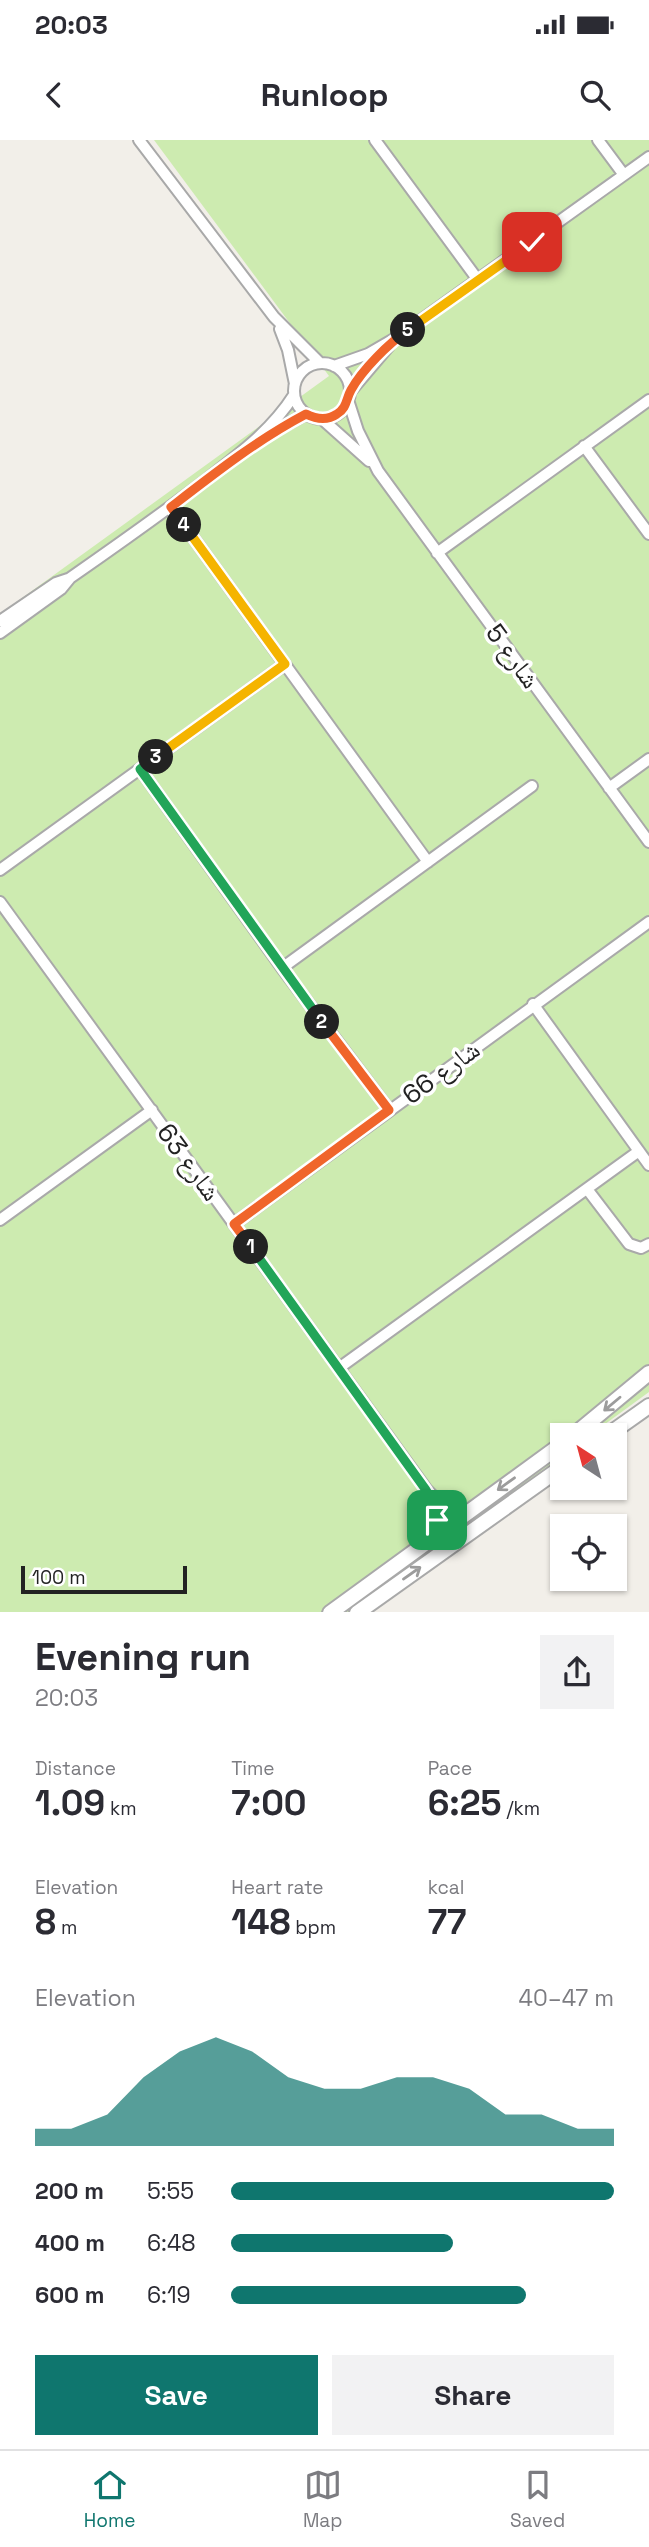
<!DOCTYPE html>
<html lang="en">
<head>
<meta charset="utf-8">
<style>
	:root { --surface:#fff; --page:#f2f2f3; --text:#2b2b33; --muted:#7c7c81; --line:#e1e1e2; --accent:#0f766e }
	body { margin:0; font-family:"Space Grotesk","Noto Naskh Arabic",sans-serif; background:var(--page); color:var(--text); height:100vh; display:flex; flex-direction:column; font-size:26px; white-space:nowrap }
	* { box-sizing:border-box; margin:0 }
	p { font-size:23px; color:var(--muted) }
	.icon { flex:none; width:38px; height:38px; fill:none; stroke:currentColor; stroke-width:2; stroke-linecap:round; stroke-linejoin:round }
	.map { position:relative; height:1472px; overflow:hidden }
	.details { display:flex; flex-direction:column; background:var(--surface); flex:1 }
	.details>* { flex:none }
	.needle { width:46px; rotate:324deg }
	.fabs { position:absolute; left:550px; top:1283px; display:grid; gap:14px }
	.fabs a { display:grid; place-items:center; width:77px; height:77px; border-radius:0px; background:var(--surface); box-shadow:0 2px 5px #0004; font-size:35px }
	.scale { position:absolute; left:21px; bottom:18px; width:166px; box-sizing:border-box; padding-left:7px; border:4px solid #222; border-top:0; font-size:19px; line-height:24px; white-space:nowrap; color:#222; -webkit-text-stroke:5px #fff; paint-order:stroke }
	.pin { position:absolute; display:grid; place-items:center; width:60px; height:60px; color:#fff; margin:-30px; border-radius:14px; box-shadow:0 4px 10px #0006 }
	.km { position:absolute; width:35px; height:35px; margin:-18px; border-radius:50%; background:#222; color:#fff; font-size:19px; line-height:35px; text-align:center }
	.round { display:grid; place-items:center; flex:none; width:74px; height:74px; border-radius:0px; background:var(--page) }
	.headline { display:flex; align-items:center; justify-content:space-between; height:119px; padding:0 35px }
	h1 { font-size:38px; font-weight:700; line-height:52px }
	.stats { display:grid; grid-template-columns:repeat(3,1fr); gap:10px; height:119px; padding:7px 35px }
	.stats div { display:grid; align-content:center }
	.stats b { font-size:35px; font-weight:700 }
	.stats small { font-size:19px; font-weight:400 }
	.stats p { font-size:19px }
	.chart { height:196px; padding:14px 35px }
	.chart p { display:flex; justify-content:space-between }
	.chart svg { width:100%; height:126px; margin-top:7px; fill:var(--accent); opacity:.7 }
	.cta { display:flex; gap:14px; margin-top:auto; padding:14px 35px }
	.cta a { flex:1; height:80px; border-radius:0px; background:var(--accent); color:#fff; font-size:28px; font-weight:700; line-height:80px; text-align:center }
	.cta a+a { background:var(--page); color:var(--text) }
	ul { padding:0 35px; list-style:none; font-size:23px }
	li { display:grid; grid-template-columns:112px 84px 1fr; align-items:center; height:52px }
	li i { height:18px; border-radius:9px; background:var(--accent) }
	.status { display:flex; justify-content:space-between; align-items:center; height:49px; padding:0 35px; background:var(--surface); direction:ltr }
	.status svg { height:19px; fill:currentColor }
	header { display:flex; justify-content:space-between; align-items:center; height:91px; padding:0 35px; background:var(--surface); font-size:32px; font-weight:700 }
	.dock { display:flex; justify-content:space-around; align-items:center; height:98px; border-top:2px solid var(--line); background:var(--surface); font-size:19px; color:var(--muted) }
	.dock a { display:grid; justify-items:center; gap:4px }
	.dock .selected { color:var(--accent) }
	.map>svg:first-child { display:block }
</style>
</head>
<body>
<div class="status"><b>20:03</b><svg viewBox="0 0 49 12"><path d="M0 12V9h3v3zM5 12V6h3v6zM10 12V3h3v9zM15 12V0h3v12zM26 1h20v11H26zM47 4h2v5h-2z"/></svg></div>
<header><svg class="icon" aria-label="back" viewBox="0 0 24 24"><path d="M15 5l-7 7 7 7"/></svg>Runloop<svg class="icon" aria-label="search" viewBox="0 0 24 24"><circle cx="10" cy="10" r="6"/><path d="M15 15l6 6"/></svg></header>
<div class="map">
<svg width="649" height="1473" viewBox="0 0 649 1473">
	<rect width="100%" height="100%" fill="#f2efe9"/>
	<!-- grass -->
	<path fill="#cdebb0" d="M154 0H649V1252L590 1295H562V1316L350 1472H0V474L329 236Z"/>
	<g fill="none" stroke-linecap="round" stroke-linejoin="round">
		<defs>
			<path id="minor" d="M139 0 274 177 320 223
				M375 0 478 140
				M598 0 624 35
				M280 189 288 210 295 244
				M294 251a28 28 0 1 1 56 0a28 28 0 1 1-56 0Z
				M334 226 368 214 399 196 649 17
				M350 252 389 206
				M348 260 358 291 378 331 649 702
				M322 279 369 321
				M269 294 306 274
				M584 306 649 394
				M171 367 428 722
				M437 413 649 260
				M0 481 56 443 68 439
				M0 493 61 449 70 438C116 406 161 374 206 340 239 314 271 291 294 255
				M140 629 282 828 389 970
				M609 648 649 619
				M0 730 285 524
				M0 762 427 1350 442 1365 466 1373
				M282 828 532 646
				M533 864 649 1025
				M587 1049 629 1104 641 1108 649 1104
				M0 1080 152 970
				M234 1084 649 782
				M339 1228 639 1011
				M429 1356 436 1372 435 1396"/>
			<path id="tertiary" d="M574 1295 649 1233
				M608 1295 649 1266
				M330 1473 562 1304
				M357 1473 562 1327"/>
		</defs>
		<!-- minor casing -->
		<use href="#minor" stroke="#a9a9a9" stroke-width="14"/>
		<!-- tertiary casing -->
		<use href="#tertiary" stroke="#a9a9a9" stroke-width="18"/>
		<!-- minor -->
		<use href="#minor" stroke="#fff" stroke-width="10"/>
		<!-- tertiary -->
		<use href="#tertiary" stroke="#fff" stroke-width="14"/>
	</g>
	<!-- one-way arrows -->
	<defs><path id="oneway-shaft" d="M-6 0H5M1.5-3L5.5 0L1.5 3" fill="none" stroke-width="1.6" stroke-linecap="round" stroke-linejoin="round" transform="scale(1.75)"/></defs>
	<g stroke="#9c9c9c">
		<use href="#oneway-shaft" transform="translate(612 1264) rotate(140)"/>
		<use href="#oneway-shaft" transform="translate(506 1344) rotate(144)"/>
		<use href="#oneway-shaft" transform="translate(412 1433) rotate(-35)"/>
	</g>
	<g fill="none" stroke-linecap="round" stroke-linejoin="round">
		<defs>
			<path id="split-1" d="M251 1107 426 1350 434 1364 437 1380"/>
			<path id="split-2" d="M251 1107 234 1084 389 970 322 882"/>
			<path id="split-3" d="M156 617 140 629 322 882"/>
			<path id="split-4" d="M156 617 285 524 184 385"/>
			<path id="split-5" d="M184 385 171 367C215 333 257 300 306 274 316 279 327 281 337 274 347 268 346 259 351 250 362 230 389 203 408 190"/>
			<path id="split-6" d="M408 190 532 102"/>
		</defs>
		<!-- split-1 casing -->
		<use href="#split-1" stroke="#fff" stroke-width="14"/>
		<!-- split-2 casing -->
		<use href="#split-2" stroke="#fff" stroke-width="14"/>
		<!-- split-3 casing -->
		<use href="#split-3" stroke="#fff" stroke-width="14"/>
		<!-- split-4 casing -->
		<use href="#split-4" stroke="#fff" stroke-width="14"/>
		<!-- split-5 casing -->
		<use href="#split-5" stroke="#fff" stroke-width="14"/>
		<!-- split-6 casing -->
		<use href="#split-6" stroke="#fff" stroke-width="14"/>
		<!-- split-1 -->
		<use href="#split-1" stroke="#22a559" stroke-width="9"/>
		<!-- split-2 -->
		<use href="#split-2" stroke="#f0652b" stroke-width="9"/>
		<!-- split-3 -->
		<use href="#split-3" stroke="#22a559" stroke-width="9"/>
		<!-- split-4 -->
		<use href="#split-4" stroke="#f5b400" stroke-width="9"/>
		<!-- split-5 -->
		<use href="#split-5" stroke="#f0652b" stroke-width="9"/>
		<!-- split-6 -->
		<use href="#split-6" stroke="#f5b400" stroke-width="9"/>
	</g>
	<g text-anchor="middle" stroke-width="7" stroke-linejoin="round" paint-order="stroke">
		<!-- street labels -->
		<g font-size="26" fill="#222" stroke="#fff">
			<text transform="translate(513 516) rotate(54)" y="9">شارع 5</text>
			<text transform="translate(441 932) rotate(-36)" y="9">شارع 66</text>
			<text transform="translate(189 1022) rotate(54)" y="9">شارع 63</text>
		</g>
	</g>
</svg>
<div class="fabs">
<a><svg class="needle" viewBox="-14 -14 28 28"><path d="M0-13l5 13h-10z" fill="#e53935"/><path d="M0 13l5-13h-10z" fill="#7c7c81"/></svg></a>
<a><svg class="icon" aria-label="locate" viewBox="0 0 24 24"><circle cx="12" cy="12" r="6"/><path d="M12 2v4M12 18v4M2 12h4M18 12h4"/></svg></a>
</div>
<div class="scale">100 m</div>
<div class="pin" style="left:437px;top:1380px;background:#1e9e55"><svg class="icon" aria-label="arrive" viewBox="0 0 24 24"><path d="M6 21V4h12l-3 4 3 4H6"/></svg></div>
<div class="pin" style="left:532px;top:102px;background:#d93025"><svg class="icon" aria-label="check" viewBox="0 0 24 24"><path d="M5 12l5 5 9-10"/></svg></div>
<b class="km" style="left:251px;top:1107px">1</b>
<b class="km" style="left:322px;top:882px">2</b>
<b class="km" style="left:156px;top:617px">3</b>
<b class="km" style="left:184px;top:385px">4</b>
<b class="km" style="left:408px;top:190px">5</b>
</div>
<section class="details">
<div class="headline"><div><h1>Evening run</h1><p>20:03</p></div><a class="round"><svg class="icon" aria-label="share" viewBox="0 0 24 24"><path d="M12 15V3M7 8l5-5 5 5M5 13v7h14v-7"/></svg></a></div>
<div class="stats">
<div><p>Distance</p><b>1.09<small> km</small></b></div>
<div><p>Time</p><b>7:00</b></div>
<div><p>Pace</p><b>6:25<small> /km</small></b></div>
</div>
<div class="stats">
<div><p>Elevation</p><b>8<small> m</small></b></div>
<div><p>Heart rate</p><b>148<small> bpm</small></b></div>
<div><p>kcal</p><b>77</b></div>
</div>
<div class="chart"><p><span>Elevation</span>40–47 m</p>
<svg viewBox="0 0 160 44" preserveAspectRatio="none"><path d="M0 44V38L10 38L20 33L30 20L40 11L50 6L60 11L70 20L80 24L90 24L100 20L110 20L120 24L130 33L140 33L150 38L160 38V44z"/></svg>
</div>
<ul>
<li><b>200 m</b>5:55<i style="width:100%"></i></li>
<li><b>400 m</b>6:48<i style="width:58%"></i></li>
<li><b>600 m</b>6:19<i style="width:77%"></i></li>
</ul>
<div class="cta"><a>Save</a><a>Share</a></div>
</section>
<nav class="dock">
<a class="selected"><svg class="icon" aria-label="home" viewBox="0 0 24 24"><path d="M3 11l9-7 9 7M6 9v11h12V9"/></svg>Home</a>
<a><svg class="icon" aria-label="map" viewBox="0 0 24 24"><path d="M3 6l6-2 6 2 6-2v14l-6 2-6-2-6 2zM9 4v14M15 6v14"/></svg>Map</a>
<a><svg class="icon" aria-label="saved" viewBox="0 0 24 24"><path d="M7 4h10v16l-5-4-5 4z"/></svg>Saved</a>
</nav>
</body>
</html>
